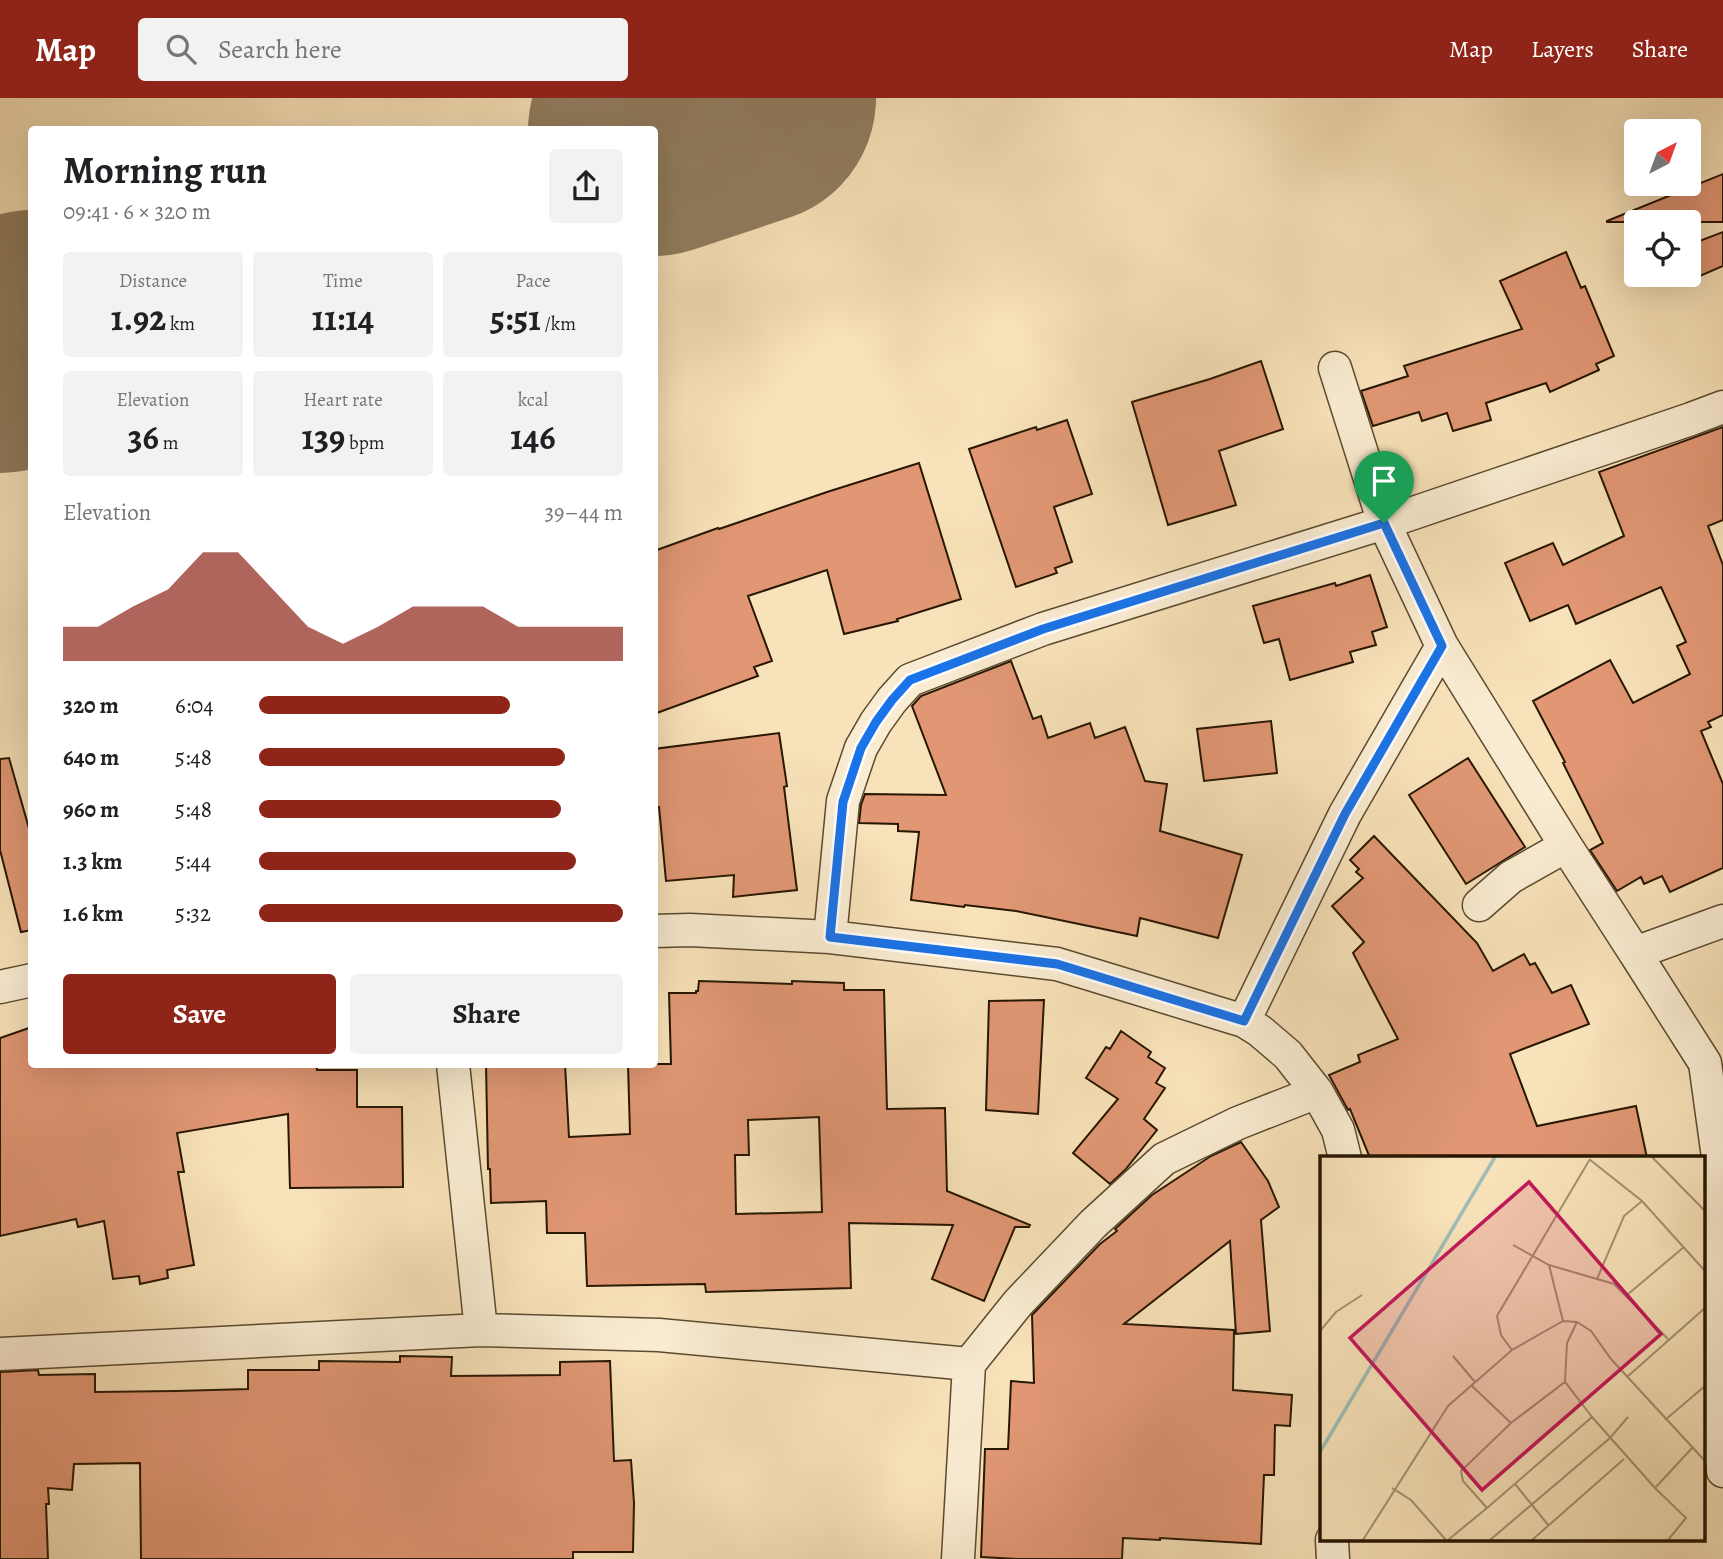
<!DOCTYPE html>
<html lang="en">
<head>
<meta charset="utf-8">
<style>
	:root { --surface:#fff; --page:#f2f2f2; --text:#202124; --muted:#757577; --accent:#8f2418 }
	body { margin:0; font-family:Alegreya,serif; background:var(--page); color:var(--text); height:100vh; display:flex; flex-direction:column; font-size:26px; white-space:nowrap }
	* { box-sizing:border-box; margin:0 }
	p { font-size:23px; color:var(--muted) }
	.icon { flex:none; width:38px; height:38px; fill:none; stroke:currentColor; stroke-width:2; stroke-linecap:round; stroke-linejoin:round }
	.map { position:relative; flex:1; overflow:hidden }
	.details { position:absolute; left:28px; top:28px; width:630px; height:942px; display:flex; flex-direction:column; background:var(--surface); border-radius:7px; box-shadow:0 7px 28px #0002 }
	.details>* { flex:none }
	.needle { width:46px; rotate:41deg }
	.fabs { position:absolute; left:1624px; top:21px; display:grid; gap:14px }
	.fabs a { display:grid; place-items:center; width:77px; height:77px; border-radius:7px; background:var(--surface); box-shadow:0 7px 28px #0002; font-size:35px }
	.pin { position:absolute; display:grid; place-items:center; width:60px; height:60px; color:#fff; margin:-72px -30px; border-radius:50% 50% 50% 0; rotate:-45deg; box-shadow:0 0 7px #0007 }
	.pin .icon { rotate:45deg }
	.round { display:grid; place-items:center; flex:none; width:74px; height:74px; border-radius:7px; background:var(--page) }
	.overview { display:flex; align-items:center; justify-content:space-between; height:119px; padding:0 35px }
	h1 { font-size:38px; font-weight:700; line-height:52px }
	.figures { display:grid; grid-template-columns:repeat(3,1fr); gap:10px; height:119px; padding:7px 35px }
	.figures div { display:grid; align-content:center; border-radius:7px; background:var(--page); text-align:center }
	.figures b { font-size:35px; font-weight:700 }
	.figures small { font-size:19px; font-weight:400 }
	.figures p { font-size:19px }
	.chart { height:196px; padding:14px 35px }
	.chart p { display:flex; justify-content:space-between }
	.chart svg { width:100%; height:126px; margin-top:7px; fill:var(--accent); opacity:.7 }
	.primary-button { display:flex; gap:14px; margin-top:auto; padding:14px 35px }
	.primary-button a { flex:1; height:80px; border-radius:7px; background:var(--accent); color:#fff; font-size:28px; font-weight:700; line-height:80px; text-align:center }
	.primary-button a+a { background:var(--page); color:var(--text) }
	ul { padding:0 35px; list-style:none; font-size:23px }
	li { display:grid; grid-template-columns:112px 84px 1fr; align-items:center; height:52px }
	li i { height:18px; border-radius:9px; background:var(--accent) }
	header { display:flex; align-items:center; gap:42px; box-sizing:border-box; height:98px; padding:0 35px; background:var(--accent); color:#fff }
	header strong { font-size:33px }
	nav { display:flex; gap:38px; margin-inline-start:auto; font-size:24px }
	.search { width:490px; height:63px; background:var(--page); display:flex; align-items:center; gap:18px; box-sizing:border-box; padding:0 24px; border-radius:7px; color:var(--muted); font-size:26px }
	.map>svg:first-child { display:block }
</style>
</head>
<body>
<header>
<strong>Map</strong>
<div class="search"><svg class="icon" aria-label="search" viewBox="0 0 24 24"><circle cx="10" cy="10" r="6"/><path d="M15 15l6 6"/></svg>Search here</div>
<nav><a>Map</a><a>Layers</a><a>Share</a></nav>
</header>
<div class="map">
<svg width="1723" height="1461" viewBox="0 0 1723 1461">
	<rect width="100%" height="100%" fill="#f8e2b9"/>
	<filter id="stains"><feTurbulence type="fractalNoise" baseFrequency=".00286" numOctaves="4"/><feColorMatrix values="0 0 0 0 .2 0 0 0 0 .09 0 0 0 0 .02 0 0 0 .5 -.17"/></filter>
	<radialGradient id="worn" r=".72"><stop offset=".6" stop-color="#630" stop-opacity="0"/><stop offset="1" stop-color="#630" stop-opacity=".3"/></radialGradient>
	<g fill="none" stroke-linecap="round" stroke-linejoin="round">
		<!-- runway -->
		<path stroke="#907c5e" stroke-width="252" d="M654 32 750 0
			M0 249 32 238"/>
	</g>
	<!-- building -->
	<path fill="#e19774" stroke="#271702" stroke-width="2" fill-rule="evenodd" d="M1723 76V124H1607V123Z
		M1723 134V168L1686 184 1682 177H1689V147Z
		M1566 154 1581 190 1585 188 1614 258 1596 266 1599 272 1550 294 1546 285 1486 305 1491 322 1453 333 1447 315 1422 323 1419 314 1373 328 1361 293 1408 278 1404 268 1522 231 1500 183Z
		M1261 263 1283 331 1219 353 1236 407 1168 427 1132 304 1210 281Z
		M1067 322 1092 396 1054 409 1072 464 1055 470 1057 475 1016 489 969 351 1036 329 1037 332Z
		M1723 329V422L1708 428 1723 467V617L1708 624 1711 629 1701 633 1723 686V770L1670 794 1662 778 1644 786 1641 779 1617 793 1590 752 1603 745 1563 665 1565 664 1533 603 1610 562 1633 605 1690 576 1677 548 1686 544 1661 489 1576 526 1568 507 1530 523 1505 465 1553 445 1563 467 1624 438 1599 374Z
		M919 365 961 501 897 521 898 523 844 536 827 472 748 498 772 563 754 569 758 578 654 616V453L718 430 719 431 827 394Z
		M1370 477 1387 529 1372 534 1376 547 1350 554 1353 564 1290 582 1279 541 1264 545 1253 508 1335 485 1336 488Z
		M1011 563 1033 621 1041 618 1048 640 1090 625 1095 640 1125 629 1145 683 1167 686 1160 733 1242 757 1218 840 1140 820 1137 838 1016 813 965 807 964 809 911 802 919 734 898 733V726L859 725 861 707 865 696 946 697 912 608 921 598Z
		M1271 623 1277 675 1204 683 1197 631Z
		M779 635 787 688 784 689 797 792 733 799 734 777 666 783 659 709H654V651Z
		M9 660 32 741V832L21 834 0 752V661Z
		M1468 660 1525 749 1466 786 1409 697Z
		M1374 738 1477 845 1493 873 1524 856 1530 867 1535 865 1552 895 1571 887 1589 926 1510 956 1537 1028 1636 1008 1647 1060H1370L1350 1011 1348 1012 1329 977 1360 964 1358 957 1398 941 1353 855 1364 844 1332 808 1363 780 1356 774 1359 771 1350 762Z
		M699 883 792 886V883L844 885V892H884L887 1011 945 1010 947 1093 1030 1127 1029 1129H1015L984 1203 932 1181 953 1127 849 1125 851 1190 706 1194 705 1186 587 1188 585 1135H547L546 1103 491 1105 490 1071H488L486 966H565L569 1039 630 1036 628 966H671L669 895H696V893H698ZM819 1019 822 1114 736 1116 735 1057H749L748 1022Z
		M1044 902 1038 1016 986 1012 989 903Z
		M32 929V966H317V972H357V1009H402L403 1089 290 1090 288 1016 177 1035 184 1074H178L194 1167 167 1172 168 1180 140 1186 139 1178 113 1181 104 1123 78 1129 76 1121 0 1138V940Z
		M1121 933 1151 954 1148 959 1165 970 1156 985 1165 990 1144 1021 1157 1032 1125 1072 1110 1086 1073 1055 1118 1001 1086 980 1106 949 1110 951Z
		M1241 1044 1268 1083 1279 1109 1261 1122 1270 1233 1236 1236 1230 1143 1124 1226 1234 1232 1233 1292 1292 1297 1290 1328 1275 1327 1274 1377H1264L1261 1446 1160 1440V1442L1123 1440 1122 1461H1017L981 1459 985 1351H1008L1011 1283 1034 1285 1032 1217 1100 1146 1117 1133 1115 1131 1152 1097 1211 1058Z
		M400 1258 452 1259 451 1278 560 1277V1264L610 1263 614 1363 631 1362 634 1405 633 1454H573V1461H141L140 1365 74 1366 72 1392 48 1390 49 1406H46L48 1461H0V1274L38 1272 39 1277 95 1276V1294L176 1293 248 1291V1272H319V1263L400 1264Z"/>
	<g fill="none" stroke-linecap="round" stroke-linejoin="round">
		<defs>
			<path id="minor" d="M1335 270 1384 425 1442 548 1566 748 1635 855
				M1479 807 1511 779 1566 748
				M1723 823 1635 855 1705 965 1722 1088 1716 1298 1723 1373
				M654 833 690 832 830 839 1057 866 1244 923 1260 933 1288 957 1317 994 1338 1032 1345 1060
				M830 839 843 703 861 650 876 624 892 602 910 582 1043 531 1384 425 1691 321 1723 309
				M0 889 32 882
				M1244 923 1345 716 1442 548
				M453 966 481 1232
				M0 1256 481 1232 659 1237 969 1266 958 1461
				M969 1266 1018 1205 1093 1126 1164 1061 1238 1025 1317 994
				M1332 1442 1333 1461"/>
		</defs>
		<!-- minor casing -->
		<use href="#minor" stroke="#5b4a30" stroke-width="35"/>
		<!-- minor -->
		<use href="#minor" stroke="#faecd2" stroke-width="32"/>
	</g>
	<g fill="none" stroke-linecap="round" stroke-linejoin="round">
		<defs>
			<path id="route" d="M1384 425 1442 548 1345 716 1244 923 1057 866 830 839 843 704 861 650 876 624 892 602 910 582 1043 531Z"/>
		</defs>
		<!-- route casing -->
		<use href="#route" stroke="#fff" stroke-width="14"/>
		<!-- route -->
		<use href="#route" stroke="#1a73e8" stroke-width="9"/>
	</g>
	<!-- overview -->
	<g transform="translate(1320 1058)">
		<rect width="385" height="385" fill="#f8e2b9"/>
		<path fill="none" stroke="#9fbdb5" stroke-width="3.5" d="M0 296 175 1"/>
		<path fill="none" stroke="#a49170" stroke-width="2" d="M332 1 385 55M269 3 322 45 385 115M322 45 304 60 277 123 294 128 348 183M193 89 229 109 277 123M229 109 243 165M307 139 364 91M0 175 16 156 42 139M192 194 181 179 177 160 270 3M133 200 155 226M307 221 385 152M245 226 247 187 257 166M151 229 191 267M272 261 335 332M345 264 385 230M195 328 229 370M72 332 91 344 126 384M43 384 128 250 192 194 243 165 257 166 271 175 291 203 385 305M128 384 167 352 272 261 245 226 191 267 141 315 143 325 167 352M170 384 290 282 308 261M212 384 304 303M348 384 366 362 335 332 373 291"/>
		<path fill="#c2185b" fill-opacity="0.15" stroke="#c2185b" stroke-width="3.5" d="M209 26 341 178 162 334 30 182Z"/>
		<rect width="385" height="385" fill="none" stroke="#271702" stroke-width="3.5"/>
	</g>
	<rect width="100%" height="100%" filter="url(#stains)"/>
	<rect width="100%" height="100%" fill="url(#worn)"/>
</svg>
<div class="fabs">
<a><svg class="needle" viewBox="-14 -14 28 28"><path d="M0-13l5 13h-10z" fill="#e53935"/><path d="M0 13l5-13h-10z" fill="#757577"/></svg></a>
<a><svg class="icon" aria-label="locate" viewBox="0 0 24 24"><circle cx="12" cy="12" r="6"/><path d="M12 2v4M12 18v4M2 12h4M18 12h4"/></svg></a>
</div>
<div class="pin" style="left:1384px;top:425px;background:#1e9e55"><svg class="icon" aria-label="arrive" viewBox="0 0 24 24"><path d="M6 21V4h12l-3 4 3 4H6"/></svg></div>
<section class="details">
<div class="overview"><div><h1>Morning run</h1><p>09:41 · 6 × 320 m</p></div><a class="round"><svg class="icon" aria-label="share" viewBox="0 0 24 24"><path d="M12 15V3M7 8l5-5 5 5M5 13v7h14v-7"/></svg></a></div>
<div class="figures">
<div><p>Distance</p><b>1.92<small> km</small></b></div>
<div><p>Time</p><b>11:14</b></div>
<div><p>Pace</p><b>5:51<small> /km</small></b></div>
</div>
<div class="figures">
<div><p>Elevation</p><b>36<small> m</small></b></div>
<div><p>Heart rate</p><b>139<small> bpm</small></b></div>
<div><p>kcal</p><b>146</b></div>
</div>
<div class="chart"><p><span>Elevation</span>39–44 m</p>
<svg viewBox="0 0 160 44" preserveAspectRatio="none"><path d="M0 44V32L10 32L20 25L30 19L40 6L50 6L60 19L70 32L80 38L90 32L100 25L110 25L120 25L130 32L140 32L150 32L160 32V44z"/></svg>
</div>
<ul>
<li><b>320 m</b>6:04<i style="width:69%"></i></li>
<li><b>640 m</b>5:48<i style="width:84%"></i></li>
<li><b>960 m</b>5:48<i style="width:83%"></i></li>
<li><b>1.3 km</b>5:44<i style="width:87%"></i></li>
<li><b>1.6 km</b>5:32<i style="width:100%"></i></li>
</ul>
<div class="primary-button"><a>Save</a><a>Share</a></div>
</section>
</div>
</body>
</html>
